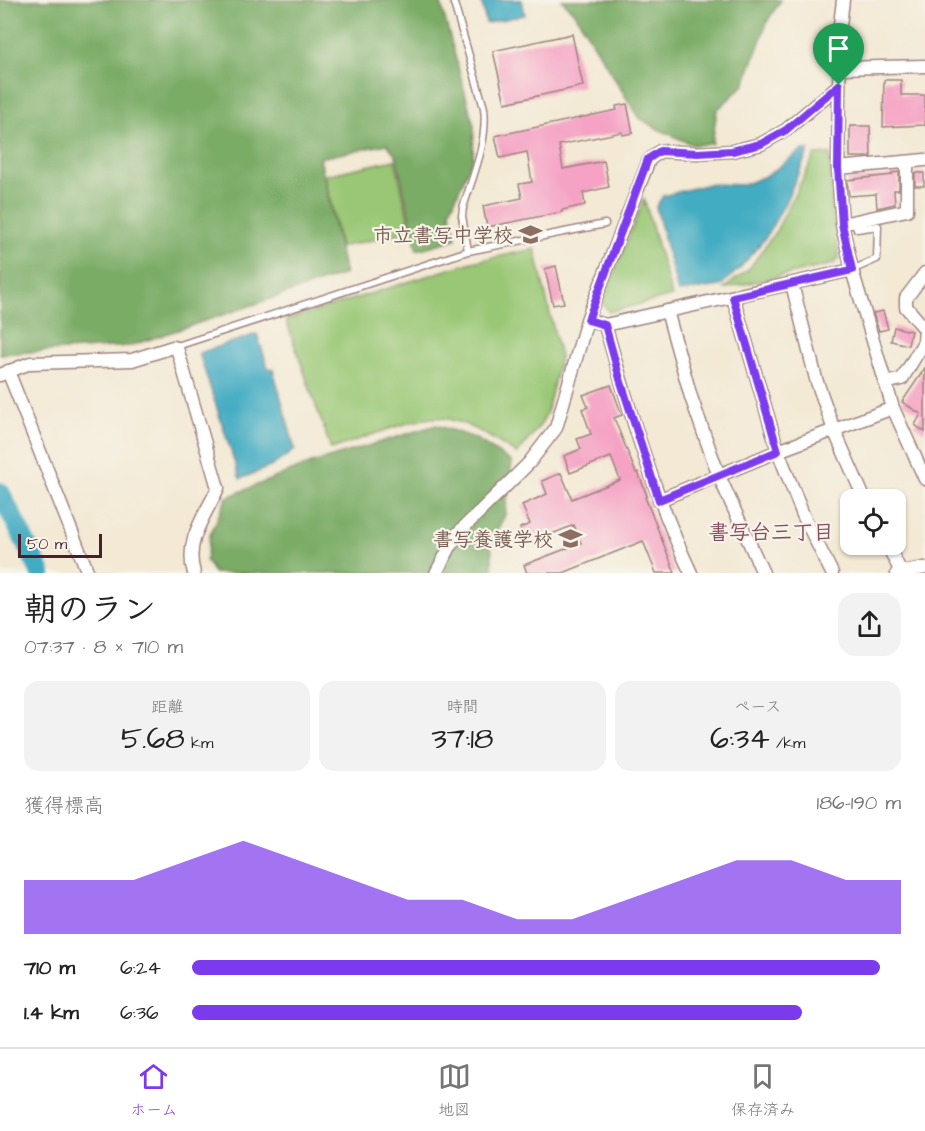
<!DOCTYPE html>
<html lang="ja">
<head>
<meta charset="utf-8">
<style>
	:root { --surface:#fff; --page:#f2f2f2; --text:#222; --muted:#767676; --line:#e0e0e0; --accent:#7c3aed }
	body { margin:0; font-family:"Architects Daughter","Klee One",sans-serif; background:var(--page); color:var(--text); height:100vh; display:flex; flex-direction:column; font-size:22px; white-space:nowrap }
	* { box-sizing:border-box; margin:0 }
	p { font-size:20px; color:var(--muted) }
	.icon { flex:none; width:33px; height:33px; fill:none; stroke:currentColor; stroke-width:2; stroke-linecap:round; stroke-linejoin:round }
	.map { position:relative; height:573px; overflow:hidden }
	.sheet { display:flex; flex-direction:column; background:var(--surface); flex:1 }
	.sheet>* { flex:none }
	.fabs { position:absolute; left:840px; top:489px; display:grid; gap:12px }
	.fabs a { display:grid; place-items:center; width:66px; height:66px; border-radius:12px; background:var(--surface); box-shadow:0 2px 4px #0004; font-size:30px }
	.scale { position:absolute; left:18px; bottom:15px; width:84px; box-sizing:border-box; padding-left:6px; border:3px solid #4a1f2b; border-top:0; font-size:16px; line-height:21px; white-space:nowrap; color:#4a1f2b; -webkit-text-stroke:4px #f7f3e8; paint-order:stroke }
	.pin { position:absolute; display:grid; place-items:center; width:51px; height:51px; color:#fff; margin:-62px -26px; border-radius:50% 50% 50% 0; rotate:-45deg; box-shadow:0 0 6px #0007 }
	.pin .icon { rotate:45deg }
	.round { display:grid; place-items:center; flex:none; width:63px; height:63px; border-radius:18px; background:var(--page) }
	.headline { display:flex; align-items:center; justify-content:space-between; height:102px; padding:0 24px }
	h1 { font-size:33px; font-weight:600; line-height:45px }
	.figures { display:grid; grid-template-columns:repeat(3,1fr); gap:9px; height:102px; padding:6px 24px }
	.figures div { display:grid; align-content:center; border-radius:15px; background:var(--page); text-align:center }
	.figures b { font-size:30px; font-weight:600 }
	.figures small { font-size:16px; font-weight:400 }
	.figures p { font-size:16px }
	.chart { height:168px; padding:12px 24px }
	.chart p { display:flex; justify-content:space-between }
	.chart svg { width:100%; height:108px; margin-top:6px; fill:var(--accent); opacity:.7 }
	ul { padding:0 24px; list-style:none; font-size:20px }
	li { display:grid; grid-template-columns:96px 72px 1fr; align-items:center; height:45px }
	li i { height:15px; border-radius:8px; background:var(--accent) }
	.tab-bar { display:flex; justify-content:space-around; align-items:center; height:84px; border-top:2px solid var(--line); background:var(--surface); font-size:16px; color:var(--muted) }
	.tab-bar a { display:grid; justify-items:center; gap:3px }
	.tab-bar .selected { color:var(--accent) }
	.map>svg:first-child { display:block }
</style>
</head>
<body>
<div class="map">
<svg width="925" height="573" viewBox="0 0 925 573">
	<rect width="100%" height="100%" fill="#f7f3e8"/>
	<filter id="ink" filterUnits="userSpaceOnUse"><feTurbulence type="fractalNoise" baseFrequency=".0167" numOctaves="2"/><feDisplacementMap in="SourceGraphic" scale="12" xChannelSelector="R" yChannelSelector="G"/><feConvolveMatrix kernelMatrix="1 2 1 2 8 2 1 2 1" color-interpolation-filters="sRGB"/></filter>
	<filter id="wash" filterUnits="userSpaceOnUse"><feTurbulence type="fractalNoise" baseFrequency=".008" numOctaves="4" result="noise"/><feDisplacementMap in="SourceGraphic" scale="24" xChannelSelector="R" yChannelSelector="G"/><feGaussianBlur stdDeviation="1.35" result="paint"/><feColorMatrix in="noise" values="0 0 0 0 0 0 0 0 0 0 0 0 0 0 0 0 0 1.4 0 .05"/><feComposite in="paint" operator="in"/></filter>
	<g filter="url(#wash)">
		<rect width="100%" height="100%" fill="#f3e9d4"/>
		<!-- green -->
		<path fill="#99c775" stroke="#727350" stroke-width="1.5" d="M830 154 832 210 839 258 833 264 723 289 749 269 776 231 815 155Z
			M395 160 411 231 340 247 325 175Z
			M644 199 672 296 609 312 602 303Z
			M535 249 560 357 547 412 541 424 517 454C494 440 470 422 442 418 422 414 354 442 331 449L286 320 472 262Z"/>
		<!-- forest -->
		<path fill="#7aac66" stroke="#626648" stroke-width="1.5" d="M0 0H440L474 126 473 158 450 211 456 239 417 250 396 155 387 144 320 158 345 274 130 346 0 354Z
			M562 0H781L768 20 744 85 717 110 712 144 693 145 656 128 638 117 576 15Z
			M436 425 475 438 512 462 505 515 491 542 493 573H214L206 560 210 535 227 497 309 464Z"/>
		<!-- water -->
		<path fill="#43acc3" stroke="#466677" stroke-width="1.5" d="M481 0H522L525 15 486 23Z
			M802 150H809L784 205 766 237 740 268 720 286 678 292 656 207 663 196 709 184 743 185 768 175Z
			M257 334 268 368 273 369 295 450 272 466 240 479 199 353Z"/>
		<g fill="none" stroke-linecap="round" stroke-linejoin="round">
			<!-- river -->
			<path stroke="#43acc3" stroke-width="20" d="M0 492 41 573"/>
		</g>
		<g id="blocks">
			<!-- building -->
			<path fill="#f5a2c4" d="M572 34 583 86 505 103 493 51Z
				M884 80H901V95H925V125L883 127Z
				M627 104 633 133 623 135 622 132 559 145 563 169 604 161 609 187 583 193 585 205 562 210V212L487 227 483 206 522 198 519 184 532 182 527 152 500 158 495 136 617 110 616 106Z
				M850 126H870L871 157H850Z
				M899 172V190H894L895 204 877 208 876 194 849 196 847 180 892 175V173Z
				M915 173H924V186H915Z
				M556 266 564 303 553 305 545 269Z
				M883 311 888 329 879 331 873 313Z
				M894 327 911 331 908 345 891 341Z
				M925 368V432L915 425 921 414 902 402Z
				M611 385 622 415 614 418 636 473 638 472 647 496 645 497 675 573H656L643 541 563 573H527L524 565 581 543 574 525 527 544 520 528 530 524 522 505 547 494 542 481 561 473 572 499 620 480 611 457 570 473 564 456 581 449 577 439 591 434 582 409 588 407 583 395Z"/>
		</g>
	</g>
	<g filter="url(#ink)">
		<use href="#blocks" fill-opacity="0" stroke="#9e8480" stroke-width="1.5"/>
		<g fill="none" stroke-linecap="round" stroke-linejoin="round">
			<defs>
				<path id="service" d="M453 0 484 108C488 142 473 175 463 208L462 216 468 251
					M852 270 877 259 878 226 857 229 856 221
					M174 347 468 251 605 224"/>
				<path id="minor" d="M843 0 840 25 838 168 842 224 852 270 893 408 925 479
					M839 68 925 66
					M838 168 925 160
					M842 224 907 210V162
					M925 273 906 298V307L925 329
					M792 284 816 379 834 430 865 500
					M733 297 778 451 803 515 832 573
					M667 311 691 397 719 476 763 573
					M587 320 605 325 852 270
					M605 325C629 409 653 493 691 573
					M8 371 88 573
					M0 375 30 363 132 360 173 347 177 348 218 488C205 516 184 541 194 573
					M885 383 902 379 924 342 925 329
					M659 500 778 451 893 408
					M887 544 901 572
					M436 573 457 534 529 463 556 428 587 320 649 160 660 151 697 153 732 151 761 144 786 130 839 85
					M897 573 925 568"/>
			</defs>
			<!-- service casing -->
			<use href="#service" stroke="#9e8480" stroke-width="9"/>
			<!-- minor casing -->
			<use href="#minor" stroke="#9e8480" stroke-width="15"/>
			<!-- service -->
			<use href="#service" stroke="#fff" stroke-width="6"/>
			<!-- minor -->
			<use href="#minor" stroke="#fff" stroke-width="12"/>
		</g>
	</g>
	<g fill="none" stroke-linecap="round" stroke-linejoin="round" filter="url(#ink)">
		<defs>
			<path id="route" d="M839 85 838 168 842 224 852 270 733 297 778 451 659 500 620 379 605 325 588 320 648 159 660 151 698 153 732 151 761 144 786 130Z"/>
		</defs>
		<!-- route casing -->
		<use href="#route" stroke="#fff" stroke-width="12"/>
		<!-- route -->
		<use href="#route" stroke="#7c3aed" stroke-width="8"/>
	</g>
	<!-- icons -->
	<defs>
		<symbol id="school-bare" viewBox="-9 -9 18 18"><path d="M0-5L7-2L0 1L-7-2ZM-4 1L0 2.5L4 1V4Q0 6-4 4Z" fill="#8d6e63" stroke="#f7f3e8" stroke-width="2.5" paint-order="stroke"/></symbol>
	</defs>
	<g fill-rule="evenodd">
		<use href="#school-bare" x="514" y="218" width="33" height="33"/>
		<use href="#school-bare" x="554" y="522" width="33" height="33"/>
	</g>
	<g text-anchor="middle" stroke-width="4.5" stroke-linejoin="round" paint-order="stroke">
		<!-- education labels -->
		<g font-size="20" font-weight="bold" fill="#785e54" stroke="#f7f3e8" text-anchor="end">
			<text x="513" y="242">市立書写中学校</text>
			<text x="553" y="546">書写養護学校</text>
		</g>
		<!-- neighbourhood labels -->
		<g font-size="21" font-weight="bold" fill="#864d61" stroke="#f7f3e8">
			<text x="771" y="539">書写台三丁目</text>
		</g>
	</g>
</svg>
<div class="fabs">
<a><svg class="icon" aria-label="locate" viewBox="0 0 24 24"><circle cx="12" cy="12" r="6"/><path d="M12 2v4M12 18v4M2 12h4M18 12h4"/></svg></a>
</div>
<div class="scale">50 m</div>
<div class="pin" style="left:839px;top:85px;background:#1e9e55"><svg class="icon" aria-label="arrive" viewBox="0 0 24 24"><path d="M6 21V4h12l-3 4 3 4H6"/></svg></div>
</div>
<section class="sheet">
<div class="headline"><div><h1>朝のラン</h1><p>07:37 · 8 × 710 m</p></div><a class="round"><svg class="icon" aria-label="share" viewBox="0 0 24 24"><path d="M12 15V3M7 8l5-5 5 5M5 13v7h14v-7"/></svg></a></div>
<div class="figures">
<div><p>距離</p><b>5.68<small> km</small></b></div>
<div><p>時間</p><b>37:18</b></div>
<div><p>ペース</p><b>6:34<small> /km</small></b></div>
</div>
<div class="chart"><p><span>獲得標高</span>186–190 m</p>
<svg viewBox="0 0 160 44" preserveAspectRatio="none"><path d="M0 44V22L10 22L20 22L30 14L40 6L50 14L60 22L70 30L80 30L90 38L100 38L110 30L120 22L130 14L140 14L150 22L160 22V44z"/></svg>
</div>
<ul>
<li><b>710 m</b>6:24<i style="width:97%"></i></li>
<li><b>1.4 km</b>6:36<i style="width:86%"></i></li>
</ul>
</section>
<nav class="tab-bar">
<a class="selected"><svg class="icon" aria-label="home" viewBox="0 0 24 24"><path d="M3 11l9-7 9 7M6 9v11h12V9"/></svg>ホーム</a>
<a><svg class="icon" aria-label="map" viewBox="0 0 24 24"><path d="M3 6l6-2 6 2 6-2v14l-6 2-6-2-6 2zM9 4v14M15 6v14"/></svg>地図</a>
<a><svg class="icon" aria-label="saved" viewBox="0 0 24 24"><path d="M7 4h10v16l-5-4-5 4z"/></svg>保存済み</a>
</nav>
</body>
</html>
